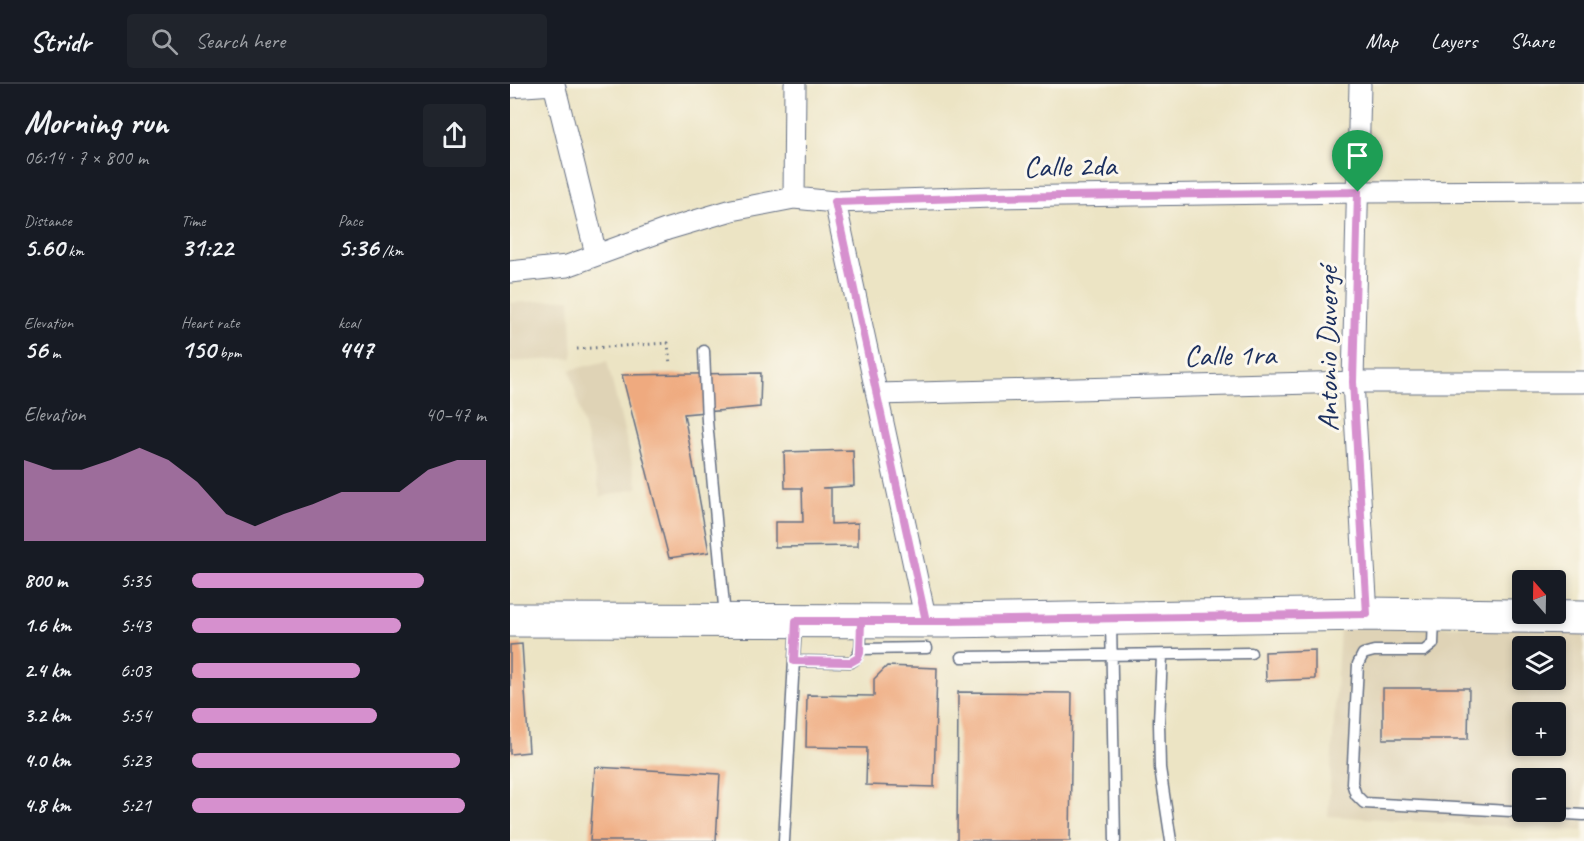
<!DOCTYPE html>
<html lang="en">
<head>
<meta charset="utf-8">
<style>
	:root { --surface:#171b24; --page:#20242c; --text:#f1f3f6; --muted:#9ea1a6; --line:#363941; --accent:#d690ce }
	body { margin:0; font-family:Caveat,sans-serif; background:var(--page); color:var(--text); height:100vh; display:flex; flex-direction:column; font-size:22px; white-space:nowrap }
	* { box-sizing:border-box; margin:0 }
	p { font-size:20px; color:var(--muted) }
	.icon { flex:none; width:33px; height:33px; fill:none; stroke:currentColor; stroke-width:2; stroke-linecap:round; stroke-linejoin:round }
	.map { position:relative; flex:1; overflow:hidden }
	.sheet { display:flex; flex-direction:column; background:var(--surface); width:510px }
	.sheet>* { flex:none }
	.needle { width:39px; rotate:340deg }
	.buttons { position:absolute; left:1002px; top:486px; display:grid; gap:12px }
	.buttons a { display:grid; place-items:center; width:54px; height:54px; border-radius:6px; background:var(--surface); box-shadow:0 3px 9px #0003; font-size:30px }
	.pin { position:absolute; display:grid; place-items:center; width:51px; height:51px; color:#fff; margin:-62px -26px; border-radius:50% 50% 50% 0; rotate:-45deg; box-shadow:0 0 6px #0007 }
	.pin .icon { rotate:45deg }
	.round { display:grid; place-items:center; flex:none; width:63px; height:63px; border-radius:6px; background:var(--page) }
	.headline { display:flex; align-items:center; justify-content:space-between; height:102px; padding:0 24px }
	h1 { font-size:33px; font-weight:700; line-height:45px }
	.metrics { display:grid; grid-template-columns:repeat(3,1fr); gap:9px; height:102px; padding:6px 24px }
	.metrics div { display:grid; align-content:center }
	.metrics b { font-size:26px; font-weight:700 }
	.metrics small { font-size:16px; font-weight:400 }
	.metrics p { font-size:16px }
	.chart { height:168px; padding:12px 24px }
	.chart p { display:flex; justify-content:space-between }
	.chart svg { width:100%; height:108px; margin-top:6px; fill:var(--accent); opacity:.7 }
	ul { padding:0 24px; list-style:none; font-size:20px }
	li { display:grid; grid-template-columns:96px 72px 1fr; align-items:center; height:45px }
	li i { height:15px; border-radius:8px; background:var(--accent) }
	header { display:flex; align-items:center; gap:36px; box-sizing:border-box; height:84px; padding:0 30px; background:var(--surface); border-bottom:2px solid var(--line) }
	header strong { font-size:28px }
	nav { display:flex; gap:33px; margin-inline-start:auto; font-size:21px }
	.search { width:420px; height:54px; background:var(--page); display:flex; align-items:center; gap:15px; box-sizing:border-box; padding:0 21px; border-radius:6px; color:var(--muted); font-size:22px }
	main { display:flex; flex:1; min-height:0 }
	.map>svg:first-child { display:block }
</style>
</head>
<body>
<header>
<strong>Stridr</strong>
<div class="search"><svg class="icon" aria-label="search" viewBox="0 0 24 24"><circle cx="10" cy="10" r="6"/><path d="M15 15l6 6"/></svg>Search here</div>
<nav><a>Map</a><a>Layers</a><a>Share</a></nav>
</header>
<main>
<section class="sheet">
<div class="headline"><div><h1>Morning run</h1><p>06:14 · 7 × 800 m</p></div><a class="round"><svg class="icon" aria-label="share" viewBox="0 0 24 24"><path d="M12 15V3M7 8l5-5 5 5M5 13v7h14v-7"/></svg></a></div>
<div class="metrics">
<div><p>Distance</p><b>5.60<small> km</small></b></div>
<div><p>Time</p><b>31:22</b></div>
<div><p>Pace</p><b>5:36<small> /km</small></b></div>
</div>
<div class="metrics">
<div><p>Elevation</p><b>56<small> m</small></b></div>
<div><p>Heart rate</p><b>150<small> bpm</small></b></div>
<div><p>kcal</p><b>447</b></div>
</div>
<div class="chart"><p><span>Elevation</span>40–47 m</p>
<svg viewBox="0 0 160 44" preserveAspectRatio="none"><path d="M0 44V11L10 15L20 15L30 11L40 6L50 11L60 20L70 33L80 38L90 33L100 29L110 24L120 24L130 24L140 15L150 11L160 11V44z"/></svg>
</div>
<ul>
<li><b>800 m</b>5:35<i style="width:79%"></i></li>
<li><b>1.6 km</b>5:43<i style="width:71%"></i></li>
<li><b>2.4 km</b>6:03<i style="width:57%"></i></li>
<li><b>3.2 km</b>5:54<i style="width:63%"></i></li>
<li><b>4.0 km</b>5:23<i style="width:91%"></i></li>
<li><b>4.8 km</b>5:21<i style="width:93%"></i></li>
</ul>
</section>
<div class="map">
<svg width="1074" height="757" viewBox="0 0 1074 757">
	<rect width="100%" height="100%" fill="#fbf7ec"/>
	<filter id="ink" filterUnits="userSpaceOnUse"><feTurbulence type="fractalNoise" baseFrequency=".0167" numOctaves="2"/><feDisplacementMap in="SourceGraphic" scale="12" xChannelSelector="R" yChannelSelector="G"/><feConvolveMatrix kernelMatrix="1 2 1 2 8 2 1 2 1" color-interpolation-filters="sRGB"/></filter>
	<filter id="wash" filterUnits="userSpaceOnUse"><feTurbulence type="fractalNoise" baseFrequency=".008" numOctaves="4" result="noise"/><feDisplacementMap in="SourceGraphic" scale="24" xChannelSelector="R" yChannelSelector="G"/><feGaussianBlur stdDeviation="1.35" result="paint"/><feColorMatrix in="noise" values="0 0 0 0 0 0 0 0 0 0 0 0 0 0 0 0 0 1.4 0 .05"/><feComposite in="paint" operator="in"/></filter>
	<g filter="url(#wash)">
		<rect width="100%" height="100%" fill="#ece4c4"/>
		<!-- built -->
		<path fill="#dfd3b6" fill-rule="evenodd" d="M60 215 63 274 0 278V219Z
			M97 277 128 404 91 413 60 286Z
			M1074 541V747L818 732 830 544ZM1012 562H1046V596H1012ZM1012 628H1046V662H1012ZM1012 694H1046V728H1012Z"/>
		<g id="blocks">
			<!-- building -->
			<path fill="#efaa7f" d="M251 289 250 323 174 330 199 468 159 474 112 291Z
				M343 366 344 402 312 404H321V440L348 439V462L265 463V438H293L292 404H275L274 368Z
				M12 560 19 668 0 670V561Z
				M805 566V595L756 597 755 568Z
				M377 582 427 584 424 703 356 701 357 664 296 663 297 611 364 612V595Z
				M873 604H959L958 655H873Z
				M448 608 562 609 560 757H447Z
				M85 683 210 690 206 757H80Z"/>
		</g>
	</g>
	<g filter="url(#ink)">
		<use href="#blocks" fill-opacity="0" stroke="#646e82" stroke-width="1.5"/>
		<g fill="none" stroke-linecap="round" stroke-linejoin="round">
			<defs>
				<path id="lane" d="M194 267 197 337 215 533
					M924 534 923 560 914 567H864L853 570 848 580 842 699 846 711 854 719 1074 731
					M601 538 605 757
					M350 565 417 564
					M652 571 649 638 650 684 661 757
					M452 573 741 569
					M284 577 341 578C354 571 350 554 351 541
					M274 757 286 540"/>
				<path id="street" d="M850 0 843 298 857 530
					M0 3 44 0 86 170
					M284 114 285 0
					M325 118 416 537
					M0 188 57 182 158 145 222 126 284 114 325 118 484 113 848 108 1074 107
					M367 310 843 298H1074"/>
				<path id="primary" d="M0 536 434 537 857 530 1074 533"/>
			</defs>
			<!-- lane casing -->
			<use href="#lane" stroke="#646e82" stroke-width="13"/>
			<!-- street casing -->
			<use href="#street" stroke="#646e82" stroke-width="23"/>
			<!-- primary casing -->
			<use href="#primary" stroke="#646e82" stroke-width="35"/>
			<!-- path -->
			<path stroke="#646e82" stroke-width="3" stroke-dasharray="1.5 4.5" stroke-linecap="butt" d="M67 265 158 259 160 281"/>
			<!-- lane -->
			<use href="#lane" stroke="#fff" stroke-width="10"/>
			<!-- street -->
			<use href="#street" stroke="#fff" stroke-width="21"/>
			<!-- primary -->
			<use href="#primary" stroke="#fff" stroke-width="33"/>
		</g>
	</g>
	<g fill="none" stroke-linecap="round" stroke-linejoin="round" filter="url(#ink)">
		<defs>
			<path id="route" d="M848 108 843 298 857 530 434 537C385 537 335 537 286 537L284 577 341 578 348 574 350 569 351 537H416L325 118 484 113 848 108"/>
		</defs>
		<!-- route casing -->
		<use href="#route" stroke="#fff" stroke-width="12"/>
		<!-- route -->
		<use href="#route" stroke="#d690ce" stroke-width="8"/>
	</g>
	<g text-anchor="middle" stroke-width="6" stroke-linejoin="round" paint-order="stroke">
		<!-- street labels -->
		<g font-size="30" fill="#1b2f5e" stroke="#fbf7ec">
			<text transform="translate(560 82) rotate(-1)" y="10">Calle 2da</text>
			<text transform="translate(817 265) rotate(-90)" y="10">Antonio Duvergé</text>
			<text transform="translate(720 271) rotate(-1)" y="10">Calle 1ra</text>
		</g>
	</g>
</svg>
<div class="buttons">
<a><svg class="needle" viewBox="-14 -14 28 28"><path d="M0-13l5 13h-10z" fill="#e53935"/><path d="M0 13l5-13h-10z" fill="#9ea1a6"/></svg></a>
<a><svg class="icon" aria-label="layers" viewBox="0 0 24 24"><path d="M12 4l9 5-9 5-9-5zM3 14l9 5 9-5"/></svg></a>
<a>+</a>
<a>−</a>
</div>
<div class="pin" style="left:848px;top:108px;background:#1e9e55"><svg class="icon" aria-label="arrive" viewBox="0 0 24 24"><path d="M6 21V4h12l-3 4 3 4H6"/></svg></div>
</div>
</main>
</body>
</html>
